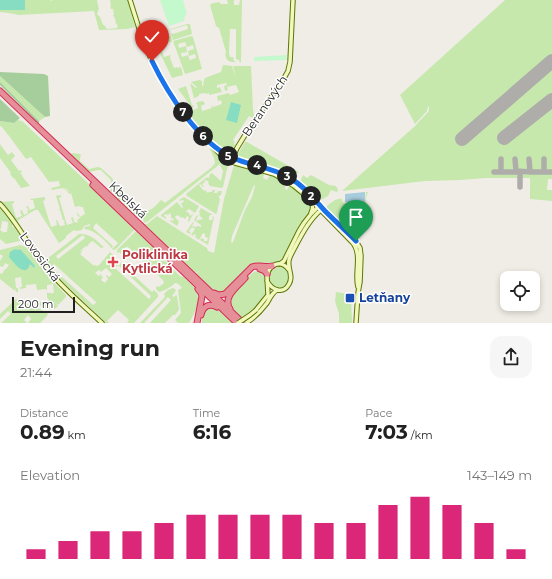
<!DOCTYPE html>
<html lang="en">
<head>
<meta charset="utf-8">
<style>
	:root { --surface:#fff; --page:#f6f6f6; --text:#222; --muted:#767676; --accent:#db2777 }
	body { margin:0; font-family:Montserrat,sans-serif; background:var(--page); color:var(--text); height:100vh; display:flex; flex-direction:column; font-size:15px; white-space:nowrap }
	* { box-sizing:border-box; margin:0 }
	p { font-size:13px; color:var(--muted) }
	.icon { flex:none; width:22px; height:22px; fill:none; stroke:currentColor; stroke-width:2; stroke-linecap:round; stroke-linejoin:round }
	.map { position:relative; height:323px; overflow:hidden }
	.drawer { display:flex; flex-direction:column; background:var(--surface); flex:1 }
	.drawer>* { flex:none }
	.controls { position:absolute; left:500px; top:271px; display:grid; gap:8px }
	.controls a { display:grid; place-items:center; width:40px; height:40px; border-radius:8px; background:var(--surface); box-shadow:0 2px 6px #0003; font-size:20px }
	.scale { position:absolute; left:12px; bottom:10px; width:63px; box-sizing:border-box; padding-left:4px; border:2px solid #1f1f1f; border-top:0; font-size:11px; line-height:14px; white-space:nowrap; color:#1f1f1f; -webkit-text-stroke:3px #fff; paint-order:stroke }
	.pin { position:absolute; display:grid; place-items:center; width:34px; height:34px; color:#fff; margin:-41px -17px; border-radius:50% 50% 50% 0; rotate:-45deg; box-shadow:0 0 4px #0007 }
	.pin .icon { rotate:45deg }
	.km { position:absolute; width:20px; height:20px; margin:-10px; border-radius:50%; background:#222; color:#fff; font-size:11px; line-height:20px; text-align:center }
	.round { display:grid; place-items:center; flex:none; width:42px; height:42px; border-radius:12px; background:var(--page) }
	.headline { display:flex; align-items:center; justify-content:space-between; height:68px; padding:0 20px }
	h1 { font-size:22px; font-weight:700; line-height:30px }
	.metrics { display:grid; grid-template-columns:repeat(3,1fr); gap:6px; height:68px; padding:4px 20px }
	.metrics div { display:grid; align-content:center }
	.metrics b { font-size:20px; font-weight:700 }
	.metrics small { font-size:11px; font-weight:400 }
	.metrics p { font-size:11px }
	.chart { height:112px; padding:8px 20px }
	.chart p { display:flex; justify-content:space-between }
	.chart svg { width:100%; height:72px; margin-top:4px; stroke:var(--accent); stroke-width:6 }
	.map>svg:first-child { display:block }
</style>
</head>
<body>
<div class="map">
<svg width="552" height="323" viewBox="0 0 552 323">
	<rect width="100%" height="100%" fill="#f0ede6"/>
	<!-- grass -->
	<path fill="#c6e8ad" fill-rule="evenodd" d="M25 0H50L51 1 53 0H97L99 10H98V13L97 12V14L100 17 103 25H104L107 29 117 28 118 26 115 22 116 21 113 15 114 14 113 9H111L110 6H111L110 0H128L135 27 127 29 99 30 94 11 19 15 9 13 0 12V10H25Z
		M227 0H234V5H239L240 0H242L241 62 240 63 239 60 236 59V29H230L229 53 230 57H233L234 61 237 62C229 62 227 62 225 54L226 52 219 28 216 26 210 5 213 3 220 2V4H228Z
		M505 0H552V179H548L547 190H552V201L530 199V178H486L460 180 425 181 342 191 414 127 429 111V106L428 107 427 111 415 124 400 95Z
		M187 24H190L192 34 173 40 171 33 173 34 188 29 187 25 170 30 171 32 170 30 171 29Z
		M168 29 169 32H166L152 36 153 40 170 36V34L172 41C163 45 155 49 152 36Z
		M191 36 193 37 202 69 185 74 173 41ZM185 42 187 47 193 45 194 49 188 51 189 56 195 54 196 58 190 60V61L188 55 182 57 181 54 182 52 183 53 187 52 186 46 179 48 178 44Z
		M161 48 164 57 171 55 170 58 174 68 177 67V68L181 67 183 75 172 78 158 49Z
		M223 65 232 66 236 78 233 66H251L253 110 254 115 253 118 249 116 233 140 235 142 234 143 235 145 231 151 225 153 204 134 184 110 186 109C192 112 192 110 198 108L197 104H196L197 103V102L203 101 205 104 201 106 202 111 212 108 211 105 213 107 222 104 221 100 218 101 217 96 229 93 230 95 239 92 236 85 227 87 228 90 225 91 224 86 227 85 226 83 217 85V88L220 87 222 92 209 95V93L205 94V93L199 94V96L196 97V98H194L190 83 196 88 197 87 191 82 199 80 202 81V86H203L204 80 205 78 221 72Z
		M0 76 45 117 39 121 0 82Z
		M186 86 192 105 194 106 193 108H190V105L178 89Z
		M17 120 22 121 136 228 116 249 113 250 112 249 118 243 96 223 93 228 113 246 112 248 110 247H111C103 239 96 231 85 229L84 227 90 226V224L84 226 82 230 76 231 74 230 66 236V238L59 243 38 210H35L17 221 1 202 14 201V203L12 204 16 218 22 216 20 211 22 210 24 215 28 213 27 210H29L26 207 28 206 30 210 35 208 33 200H31L30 199 45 197V200L43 201 51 227 57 225 56 220H57L60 226H62L65 225 64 222 65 221 64 220H63L60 210H58L60 209 56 196H54L61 195V197L59 198 67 225 73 223 71 218 73 217 74 222H76L77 223 78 222 77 220 80 218 79 216 78 217 77 213H78L80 217 85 214 83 207H81L79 206 75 207 71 193 69 194 67 191 63 189 67 190 70 192C66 186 58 189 52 190L51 188 60 186 59 181 49 182 31 157 26 159 9 136 1 126 0 127V121L14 123Z
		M245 142H247L299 172 293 176 300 182 303 175 307 178 311 175 329 185 336 186 338 190 337 192 331 190 328 196 323 199H318L296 180 288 174 262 164V162L250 159 249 160 237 158 238 156V154Z
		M0 144 8 155 12 152 15 156 11 160 19 171 21 170 22 172 20 173 22 175 23 174 22 176 30 186 21 188 14 178H13L10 174 11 173 0 158Z
		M211 147 221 158 220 164 147 222 143 223 144 221 139 215 136 216 135 218 116 198 108 187 112 183 111 182V180L101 170H98L89 172 71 154 72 153 80 154 81 155 80 158V161L89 169 98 167 101 168 112 178 118 187 141 210C151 213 155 206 161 200L165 203 212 167 215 163 214 158 210 149Z
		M222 159 228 165 223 187 222 188 210 186 208 183 209 182 206 180 204 181 205 182 202 184 204 187H203L200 184 199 185 204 191 205 190 208 193 209 192H212V190H215L214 193H217L218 191H222L221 195 219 196V198L220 199 217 212 216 214 187 196 186 194 207 177 208 178 210 176 209 175 212 173 221 181 223 171 220 165Z
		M234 165 246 169 264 173V175L263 178 267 180 270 175C274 175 283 179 285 182 286 185 285 187 285 189L287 190 289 186 291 185C296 189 310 199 311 205 312 211 308 215 305 219 296 231 291 245 284 259L282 262H274L267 266 258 264 222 294H217L195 274 200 271 195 273 142 224H147L157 216 207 248 208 251 214 253 224 199ZM254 185 255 186 252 197 245 210 233 242 232 243 231 242 232 236Z
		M366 192H368L366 198 367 217 354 225 352 233 326 207C331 203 336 198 342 199L343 203 365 205Z
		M184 197 199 206 195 213 189 209 186 211 187 212 189 213V214L191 216 192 214H193L189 222 188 221 189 217 187 216 185 219 182 217 181 218 178 215 176 216 175 217 179 222 177 226 170 221 171 220 173 221 174 219 171 218V215L170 213 168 215 165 214 164 216 166 217V219L161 216V215L177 202 182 208 183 207 181 204 184 201 183 200 180 201 179 200Z
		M0 208 13 224 12 226V227H14L21 237V239L20 241 6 244 0 239V230H1V231L3 232V233L4 232H7L8 222 2 221 1 229H0Z
		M201 208 213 215H210L209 217V220H212L213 216 214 217 208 245 200 240 201 238 203 239H204V241H207L208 238 205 237V234L203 233 199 240 195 237 196 235 194 234 193 236 191 235 195 229 192 227 189 231 191 233 190 234 186 232 193 222H194L192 226 195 227 198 226 201 227V225L194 220 197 215 198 216 196 220 197 221 198 220 203 219 199 215 200 213 199 212Z
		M137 230C145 238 155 246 160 256L181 277 183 276C186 280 191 283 194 287 203 297 195 313 189 323H178L175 320 181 313 178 290 182 288C180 285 178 283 175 283 173 286 162 292 159 292L156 289V287L157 286 159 287 164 283 163 280 128 247H126L121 252 125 258 119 252 117 253V250Z
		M79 234C90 233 96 240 104 247L101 248 94 242 92 241 88 245 87 247 86 246 82 249 83 251 81 250H80L82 252 80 254 87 260 85 262 87 260 93 265V266L95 265 97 266 99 265 110 252 115 257 116 259 152 292 154 290 158 294V297L134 323H127L129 320 118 310 107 321 109 323H106L59 278 57 279 43 262ZM83 235 85 238 58 259 56 256ZM54 264 96 302V303L93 305 51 267ZM118 265 151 296 149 299 115 268ZM106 268 112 274 109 277 107 275 106 276 108 279 105 283 101 280 103 277 101 276 102 275 101 274 99 276 95 273 99 270 101 272Z
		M20 245 26 247 46 274 66 295V297L58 305 51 298 58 306C51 313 47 308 39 305V302L49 301 48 298H47V292L48 293H51V294L52 293H54L53 284 47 285V291L46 289 37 290 36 284 26 285V288L20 289V287H22L21 277 15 278 16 288H18V292H16L15 288V291L0 279V273L2 274 5 269H6L9 265 5 263 3 267 0 266V261L3 256 0 254V250Z
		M268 277a11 11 0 1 1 22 0a11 11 0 1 1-22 0Z
		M256 271C263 271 265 273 265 280 265 284 267 288 267 292 266 301 249 312 243 317L248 323H247L230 308 229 298 251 274Z
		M173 288 176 290 175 292 172 296 174 297 176 295 177 296 179 309 178 311 175 315H173L165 323H150L171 300 168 297 144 323H140L164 298 165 296 164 294 168 290Z
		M336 292 348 294 351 296 352 323H339V314L335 301Z
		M16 299H17L46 312 48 314 47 316 40 323H28L31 319 28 315 24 320 27 323H1L11 314 8 311 0 319V314Z
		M208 307 218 309 233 323H202C201 316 203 311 208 307Z"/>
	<!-- forest -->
	<path fill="#a6ce9c" d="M0 72 44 74 48 76 50 116 45 117 0 76Z
		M0 82 39 121V124L0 85Z
		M0 99 20 118 14 123 0 121Z"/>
	<!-- park -->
	<path fill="#c4f8cd" d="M160 0H183L187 14 185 16 184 21 169 26Z
		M287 55 286 60 254 61V57Z"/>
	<!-- pitch -->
	<path fill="#86ddc2" d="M0 0H25V10H0Z
		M231 102 241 105 237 123 226 120Z
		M15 249 19 250 20 249 35 266 34 268 30 264C26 279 14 263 9 257L10 252Z"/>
	<!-- water -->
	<path fill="#a7ccdc" d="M365 192V203L345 202V194Z"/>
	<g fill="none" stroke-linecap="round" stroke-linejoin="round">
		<!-- taxiway -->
		<path stroke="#aeadaa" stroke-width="5.5" d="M515 159 516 171 531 172
			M529 159 530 172H543
			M544 159V171L543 172H552
			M494 172H502L501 170V159
			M502 172H517
			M518 172 520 174V187"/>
		<!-- runway -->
		<path stroke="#aeadaa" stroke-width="14" d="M504 138 552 100
			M462 139 552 61"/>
		<defs>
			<path id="secondary" d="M130 0 143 41 156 70 168 90 178 105 202 135 220 154 227 160 235 163 274 174 283 179 294 186 310 199 352 242C363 254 354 273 358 287
				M217 148C236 164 261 163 282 174 300 182 313 198 327 212 337 222 348 232 357 243L360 248 361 256 360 282 358 293 356 323
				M232 159 237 148 245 135 283 80 288 71 290 62 293 0
				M310 201C313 204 313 209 311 213
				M0 204C17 222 28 245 43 264 60 286 82 304 102 323
				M280 264 284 261 299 231 304 223 311 214 319 206
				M267 281C272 290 283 295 289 284 294 276 287 269 289 260 290 256 292 253 294 249 302 234 309 220 322 209
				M256 310 268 295 267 276C269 264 281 259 289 270
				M246 323C254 318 261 311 267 303 270 298 272 293 277 290"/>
			<path id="highway" d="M0 91 243 323
				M93 185 237 323
				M260 269 265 271 267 274
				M214 293 219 295 225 294 252 267C259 264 265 268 272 266
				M230 309C222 297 238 286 245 278
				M201 315C203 306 209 303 217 307
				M197 323 202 296 201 293 198 289"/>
		</defs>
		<!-- secondary casing -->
		<use href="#secondary" stroke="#607508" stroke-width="5.5"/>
		<!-- highway casing -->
		<use href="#highway" stroke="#d72a57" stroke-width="7"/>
		<!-- secondary -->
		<use href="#secondary" stroke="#f0f8bc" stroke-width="3.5"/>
		<!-- highway -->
		<use href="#highway" stroke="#e59099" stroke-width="5"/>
		<defs>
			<path id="secondary-bridge" d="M238 323 250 315 256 310"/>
		</defs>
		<!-- secondary-bridge casing -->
		<use href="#secondary-bridge" stroke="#607508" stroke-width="5.5" stroke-linecap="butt"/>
		<!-- secondary-bridge -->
		<use href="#secondary-bridge" stroke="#f0f8bc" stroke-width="3.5"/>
	</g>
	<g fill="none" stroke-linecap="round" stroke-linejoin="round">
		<defs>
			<path id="route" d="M152 61C168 94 199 143 233 158 251 166 272 167 290 178 304 186 314 199 325 211 335 221 346 231 356 241"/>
		</defs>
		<!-- route casing -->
		<use href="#route" stroke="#fff" stroke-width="8"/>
		<!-- route -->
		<use href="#route" stroke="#1a73e8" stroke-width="5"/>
	</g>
	<!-- markers -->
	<path fill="#e0444e" stroke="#fff" stroke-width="1.5" d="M111 256h4v4h4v4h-4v4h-4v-4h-4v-4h4z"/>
	<rect fill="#1a4fb4" stroke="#fff" stroke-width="1.5" x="345" y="293" width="10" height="10" rx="2"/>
	<g text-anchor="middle" stroke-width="3" stroke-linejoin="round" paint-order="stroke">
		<!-- street labels -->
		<g font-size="12" fill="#1f1f1f" stroke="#fff">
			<text transform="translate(265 106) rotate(-56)" y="4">Beranových</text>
			<text transform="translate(128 200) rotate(44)" y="4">Kbelská</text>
			<text transform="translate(40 257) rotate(53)" y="4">Lovosická</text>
		</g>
		<!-- health labels -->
		<g font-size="12" font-weight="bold" fill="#be3a42" stroke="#fff" text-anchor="start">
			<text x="122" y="259">Poliklinika<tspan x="122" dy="14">Kytlická</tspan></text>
		</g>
		<!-- transit labels -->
		<g font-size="12" font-weight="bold" fill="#164399" stroke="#fff" text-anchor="start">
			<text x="359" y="302">Letňany</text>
		</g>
	</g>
</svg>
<div class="controls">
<a><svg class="icon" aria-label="locate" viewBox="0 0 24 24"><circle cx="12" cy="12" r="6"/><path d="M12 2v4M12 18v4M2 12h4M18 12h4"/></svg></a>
</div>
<div class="scale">200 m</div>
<div class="pin" style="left:356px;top:241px;background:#1e9e55"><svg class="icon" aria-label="arrive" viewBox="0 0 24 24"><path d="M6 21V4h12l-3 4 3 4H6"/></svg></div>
<div class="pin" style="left:152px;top:61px;background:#d93025"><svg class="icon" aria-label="check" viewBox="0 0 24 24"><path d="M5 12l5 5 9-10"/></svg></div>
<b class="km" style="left:311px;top:196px">2</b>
<b class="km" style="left:287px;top:176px">3</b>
<b class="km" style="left:257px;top:165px">4</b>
<b class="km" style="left:228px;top:156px">5</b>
<b class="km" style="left:203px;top:136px">6</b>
<b class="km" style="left:183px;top:112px">7</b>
</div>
<section class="drawer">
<div class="headline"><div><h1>Evening run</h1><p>21:44</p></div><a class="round"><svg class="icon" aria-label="share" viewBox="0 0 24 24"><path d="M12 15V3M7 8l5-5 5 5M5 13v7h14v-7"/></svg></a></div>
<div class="metrics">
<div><p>Distance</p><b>0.89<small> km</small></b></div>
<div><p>Time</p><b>6:16</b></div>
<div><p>Pace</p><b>7:03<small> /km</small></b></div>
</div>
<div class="chart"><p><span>Elevation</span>143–149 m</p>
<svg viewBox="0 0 160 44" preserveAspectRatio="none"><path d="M5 44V38M15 44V33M25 44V27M35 44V27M45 44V22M55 44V17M65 44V17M75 44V17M85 44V17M95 44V22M105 44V22M115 44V11M125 44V6M135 44V11M145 44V22M155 44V38"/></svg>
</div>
</section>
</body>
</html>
